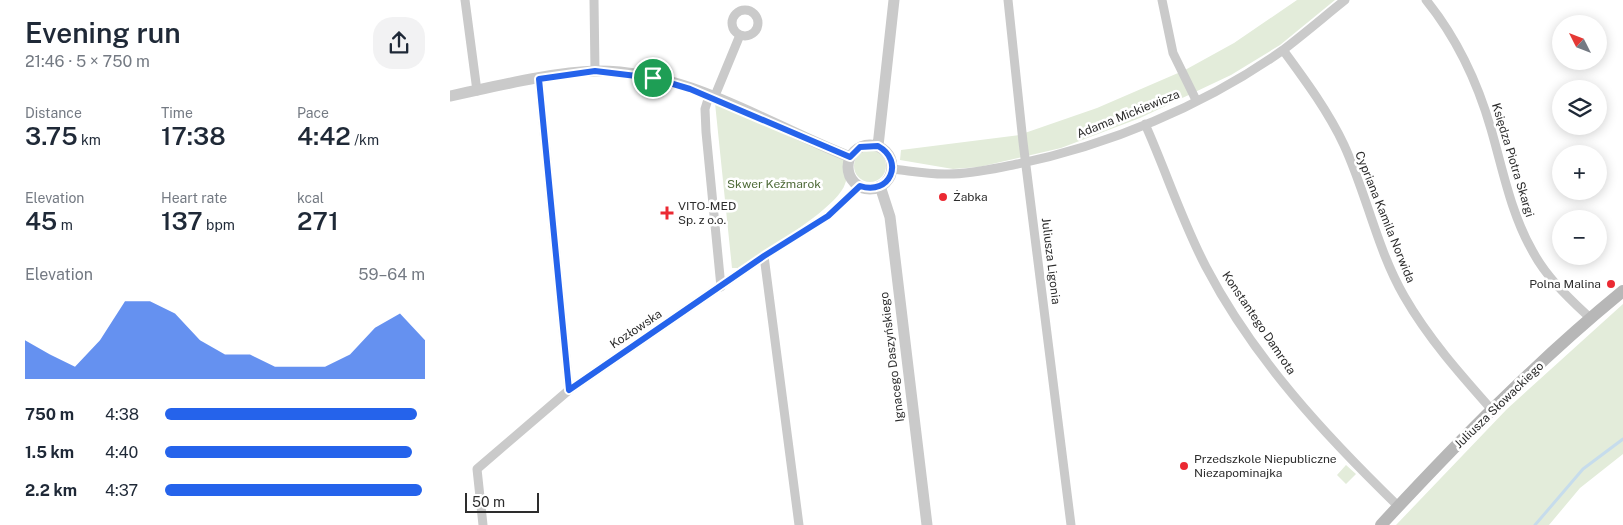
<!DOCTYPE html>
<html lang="en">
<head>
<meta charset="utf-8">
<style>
	:root { --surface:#fff; --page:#f2f2f3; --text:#1f2937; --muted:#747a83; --accent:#2563eb }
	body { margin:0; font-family:"Public Sans",sans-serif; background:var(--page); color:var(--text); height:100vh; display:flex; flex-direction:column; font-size:19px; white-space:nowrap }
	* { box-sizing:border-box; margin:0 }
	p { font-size:16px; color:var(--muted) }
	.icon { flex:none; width:28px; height:28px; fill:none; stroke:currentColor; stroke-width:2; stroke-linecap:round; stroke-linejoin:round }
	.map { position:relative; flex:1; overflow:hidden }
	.sheet { display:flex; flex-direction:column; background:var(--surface); width:450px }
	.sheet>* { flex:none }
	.needle { width:32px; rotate:312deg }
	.controls { position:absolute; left:1102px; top:15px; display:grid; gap:10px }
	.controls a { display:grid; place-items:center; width:55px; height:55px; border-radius:50%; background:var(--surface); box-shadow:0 2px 12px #0003; font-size:25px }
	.scale { position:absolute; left:15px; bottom:12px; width:74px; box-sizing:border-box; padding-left:5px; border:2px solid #2d2d2d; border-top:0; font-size:14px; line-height:18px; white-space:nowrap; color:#2d2d2d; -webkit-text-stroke:4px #fff; paint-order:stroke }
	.pin { position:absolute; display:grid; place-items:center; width:42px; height:42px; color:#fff; margin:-21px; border:2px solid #fff; border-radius:50%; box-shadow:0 1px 5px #0007 }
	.round { display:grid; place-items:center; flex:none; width:52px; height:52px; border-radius:20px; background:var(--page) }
	.headline { display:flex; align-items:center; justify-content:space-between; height:85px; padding:0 25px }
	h1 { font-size:28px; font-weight:600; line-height:38px }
	.stats { display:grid; grid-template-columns:repeat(3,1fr); gap:8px; height:85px; padding:5px 25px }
	.stats div { display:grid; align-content:center }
	.stats b { font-size:25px; font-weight:600 }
	.stats small { font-size:14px; font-weight:400 }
	.stats p { font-size:14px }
	.chart { height:140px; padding:10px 25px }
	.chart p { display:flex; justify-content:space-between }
	.chart svg { width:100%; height:90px; margin-top:5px; fill:var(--accent); opacity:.7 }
	ul { padding:0 25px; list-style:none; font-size:16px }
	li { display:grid; grid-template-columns:80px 60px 1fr; align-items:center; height:38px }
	li i { height:12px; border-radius:6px; background:var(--accent) }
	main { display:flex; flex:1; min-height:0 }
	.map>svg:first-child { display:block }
</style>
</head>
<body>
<main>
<section class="sheet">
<div class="headline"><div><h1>Evening run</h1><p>21:46 · 5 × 750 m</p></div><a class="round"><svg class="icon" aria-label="share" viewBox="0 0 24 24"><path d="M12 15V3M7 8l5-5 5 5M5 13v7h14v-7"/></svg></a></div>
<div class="stats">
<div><p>Distance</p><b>3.75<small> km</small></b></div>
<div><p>Time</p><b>17:38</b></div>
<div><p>Pace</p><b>4:42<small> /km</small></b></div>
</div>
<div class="stats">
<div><p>Elevation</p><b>45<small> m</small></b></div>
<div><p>Heart rate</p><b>137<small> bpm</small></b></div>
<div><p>kcal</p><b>271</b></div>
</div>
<div class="chart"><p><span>Elevation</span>59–64 m</p>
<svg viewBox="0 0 160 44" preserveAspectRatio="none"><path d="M0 44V25L10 32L20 38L30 25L40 6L50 6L60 12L70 25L80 32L90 32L100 38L110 38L120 38L130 32L140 19L150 12L160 25V44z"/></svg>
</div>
<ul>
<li><b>750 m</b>4:38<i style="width:97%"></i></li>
<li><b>1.5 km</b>4:40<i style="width:95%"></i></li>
<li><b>2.2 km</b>4:37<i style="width:99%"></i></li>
</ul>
</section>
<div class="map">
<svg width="1173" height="525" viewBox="0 0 1173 525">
	<rect width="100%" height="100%" fill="#fff"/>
	<!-- green -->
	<path fill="#e3ecda" d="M847 0H885L830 45 781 75 690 118 611 148 529 167 503 169 450 160 451 150 569 135 647 108 735 70 784 43Z
		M265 103 397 161C397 168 398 177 395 184 387 209 312 252 288 268H282Z
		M404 166a16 16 0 1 1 32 0a16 16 0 1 1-32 0Z
		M1173 304V454L1130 488 1099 525H946L1057 409Z
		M896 465 906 474 896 484 887 475Z"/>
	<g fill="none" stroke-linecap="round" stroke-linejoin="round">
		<!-- stream -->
		<path stroke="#c6dcec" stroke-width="3" d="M1085 525 1133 469 1173 439"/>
		<!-- minor -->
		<path stroke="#cacaca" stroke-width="9" d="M15 0 27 91
			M144 0 145 71
			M558 0 573 142 621 525
			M712 0 723 53 746 100
			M976 0C1006 37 1028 84 1041 129 1053 170 1061 214 1083 252 1097 278 1119 298 1140 318
			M282 23a13 13 0 1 1 26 0a13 13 0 1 1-26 0Z
			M833 50C855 80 878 111 894 145 917 195 927 249 954 296 978 338 1010 374 1042 410
			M89 79 119 390
			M259 96 255 109 256 132 271 287
			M264 98 290 35
			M695 124C716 171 732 221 756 267 804 359 875 435 948 506
			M442 169C461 171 481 175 499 174 521 174 542 169 563 165 657 146 754 106 833 50 854 34 875 16 895 0
			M314 256 349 525
			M33 525 27 469 119 390 314 256 378 216 410 186"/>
		<!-- tertiary -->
		<path stroke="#cacaca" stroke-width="11" d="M0 96C43 87 103 72 146 71 237 70 318 125 400 157
			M398 167a22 22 0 1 1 44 0a22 22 0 1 1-44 0Z
			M428 146 444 0
			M430 186 440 217 477 525"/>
		<!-- secondary -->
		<path stroke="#b7b7b7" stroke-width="12" d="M931 525C1007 443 1086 362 1173 291"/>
	</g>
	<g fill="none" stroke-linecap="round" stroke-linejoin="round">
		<defs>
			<path id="route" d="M145 71 203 78 240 89 400 157 410 147 428 146C455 161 440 196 410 186L378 216 314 256 119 390 89 79Z"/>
		</defs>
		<!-- route casing -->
		<use href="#route" stroke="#fff" stroke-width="10"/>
		<!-- route -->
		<use href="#route" stroke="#2563eb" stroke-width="6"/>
	</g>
	<!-- markers -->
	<g fill="#eb2932" stroke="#fff" stroke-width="2">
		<circle cx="493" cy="197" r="5"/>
		<path d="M214.5 205.5h5v5h5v5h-5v5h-5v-5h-5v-5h5z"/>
		<circle cx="1161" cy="284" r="5"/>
		<circle cx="734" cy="466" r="5"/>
	</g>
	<g text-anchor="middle" stroke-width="5" stroke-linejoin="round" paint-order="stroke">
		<!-- street labels -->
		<g font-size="12" fill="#2d2d2d" stroke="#fff">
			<text transform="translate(678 114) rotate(-22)" y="4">Adama Mickiewicza</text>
			<text transform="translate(1063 160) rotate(73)" y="4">Księdza Piotra Skargi</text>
			<text transform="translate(935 217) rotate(68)" y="4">Cypriana Kamila Norwida</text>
			<text transform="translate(601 261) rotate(83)" y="4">Juliusza Ligonia</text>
			<text transform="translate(809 323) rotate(56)" y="4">Konstantego Damrota</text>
			<text transform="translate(186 329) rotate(-34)" y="4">Kozłowska</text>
			<text transform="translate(442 357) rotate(-97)" y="4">Ignacego Daszyńskiego</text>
			<text transform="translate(1049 405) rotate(-44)" y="4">Juliusza Słowackiego</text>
		</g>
		<!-- park labels -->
		<g font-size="12" fill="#4f6b39" stroke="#fff">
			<text x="324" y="188">Skwer Kežmarok</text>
		</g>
		<!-- poi labels -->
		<g font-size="12" fill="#2d2d2d" stroke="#fff" text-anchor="start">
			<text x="503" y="201">Żabka</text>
			<text x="228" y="210">VITO-MED<tspan x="228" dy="14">Sp. z o.o.</tspan></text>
			<text x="1151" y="288" text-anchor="end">Polna Malina</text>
			<text x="744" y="463">Przedszkole Niepubliczne<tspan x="744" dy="14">Niezapominajka</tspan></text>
		</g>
	</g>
</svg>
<div class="controls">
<a><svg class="needle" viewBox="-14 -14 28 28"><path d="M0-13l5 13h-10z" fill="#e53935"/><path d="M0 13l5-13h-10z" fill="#747a83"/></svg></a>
<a><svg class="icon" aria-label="layers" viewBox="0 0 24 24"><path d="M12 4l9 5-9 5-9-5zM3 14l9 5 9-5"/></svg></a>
<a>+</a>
<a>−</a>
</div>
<div class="scale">50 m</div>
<div class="pin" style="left:203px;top:78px;background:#1e9e55"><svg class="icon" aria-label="arrive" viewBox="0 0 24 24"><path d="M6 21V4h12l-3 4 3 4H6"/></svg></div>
</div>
</main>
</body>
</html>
